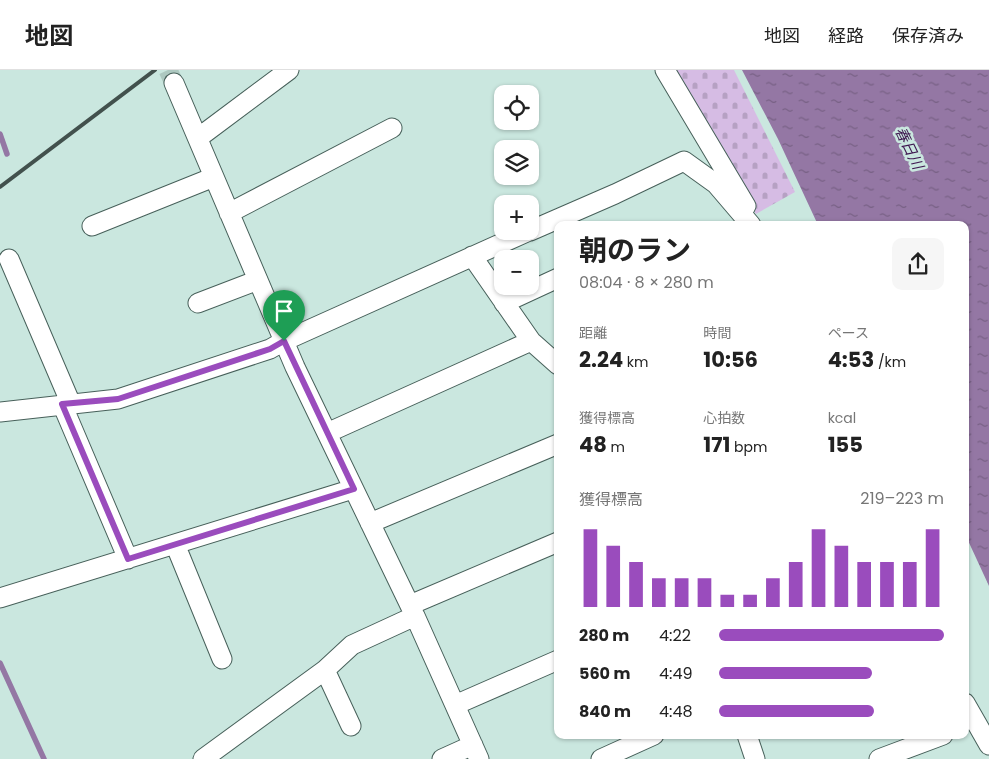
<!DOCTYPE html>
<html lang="ja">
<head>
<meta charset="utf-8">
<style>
	:root { --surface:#fff; --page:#f6f6f6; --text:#222; --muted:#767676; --line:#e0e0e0; --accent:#9a4cbd }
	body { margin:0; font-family:Poppins,"Noto Sans JP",sans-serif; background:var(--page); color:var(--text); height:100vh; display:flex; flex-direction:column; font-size:19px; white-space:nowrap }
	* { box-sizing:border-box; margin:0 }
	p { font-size:16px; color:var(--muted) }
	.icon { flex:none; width:28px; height:28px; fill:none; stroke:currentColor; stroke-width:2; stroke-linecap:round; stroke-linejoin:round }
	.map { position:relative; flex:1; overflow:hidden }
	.side { position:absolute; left:554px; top:151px; width:415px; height:518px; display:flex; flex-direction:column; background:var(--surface); border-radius:10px; box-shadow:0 1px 4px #0004 }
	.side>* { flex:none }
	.fabs { position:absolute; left:494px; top:15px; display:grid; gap:10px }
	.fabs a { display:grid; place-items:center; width:45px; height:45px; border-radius:10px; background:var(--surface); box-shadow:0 1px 4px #0004; font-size:25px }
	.pin { position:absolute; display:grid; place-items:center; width:42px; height:42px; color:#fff; margin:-51px -21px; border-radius:50% 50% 50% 0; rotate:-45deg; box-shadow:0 0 5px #0007 }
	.pin .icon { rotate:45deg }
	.round { display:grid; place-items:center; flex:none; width:52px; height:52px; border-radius:10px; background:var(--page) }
	.summary { display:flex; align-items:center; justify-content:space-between; height:85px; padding:0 25px }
	h1 { font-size:28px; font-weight:700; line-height:38px }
	.figures { display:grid; grid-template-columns:repeat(3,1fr); gap:8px; height:85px; padding:5px 25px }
	.figures div { display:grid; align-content:center }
	.figures b { font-size:21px; font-weight:700 }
	.figures small { font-size:14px; font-weight:400 }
	.figures p { font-size:14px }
	.chart { height:140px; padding:10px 25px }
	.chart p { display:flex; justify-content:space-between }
	.chart svg { width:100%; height:90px; margin-top:5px; stroke:var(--accent); stroke-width:6 }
	ul { padding:0 25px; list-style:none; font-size:16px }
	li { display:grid; grid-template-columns:80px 60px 1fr; align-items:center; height:38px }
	li i { height:12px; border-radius:6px; background:var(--accent) }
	header { display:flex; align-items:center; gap:30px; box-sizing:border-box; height:70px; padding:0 25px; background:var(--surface); border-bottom:1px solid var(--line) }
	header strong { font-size:24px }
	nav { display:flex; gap:28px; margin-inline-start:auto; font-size:18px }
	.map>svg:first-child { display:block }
</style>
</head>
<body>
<header>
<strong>地図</strong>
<nav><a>地図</a><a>経路</a><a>保存済み</a></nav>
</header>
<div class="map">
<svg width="989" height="689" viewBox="0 0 989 689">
	<defs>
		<pattern id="cemetery-stones" width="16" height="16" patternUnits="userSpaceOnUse" patternTransform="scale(1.25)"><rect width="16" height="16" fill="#d6bce4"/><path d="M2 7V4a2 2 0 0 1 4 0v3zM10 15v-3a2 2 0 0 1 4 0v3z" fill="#b6a1c3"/></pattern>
		<pattern id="water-ripples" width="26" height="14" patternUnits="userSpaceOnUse" patternTransform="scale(1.25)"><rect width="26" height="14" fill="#9477a4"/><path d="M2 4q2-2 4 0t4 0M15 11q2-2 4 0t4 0" fill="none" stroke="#776084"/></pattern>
	</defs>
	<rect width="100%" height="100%" fill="#cae7df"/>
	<!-- cemetery -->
	<path fill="url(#cemetery-stones)" d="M670 0H734L795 122 756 144Z"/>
	<!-- water -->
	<path fill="url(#water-ripples)" d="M742 0H989V516L965 464V155H818L778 69Z"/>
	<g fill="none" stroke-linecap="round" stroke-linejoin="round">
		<!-- stream -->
		<path stroke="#9477a4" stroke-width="5.5" d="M0 64 7 84
			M0 593 44 689"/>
		<!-- street-tunnel -->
		<path stroke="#adc8c0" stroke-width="19" stroke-dasharray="19 9" stroke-linecap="butt" d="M168 0 174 13"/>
		<defs>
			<path id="street" d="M665 0 746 136
				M174 13 295 297 415 546 479 689
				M198 68 289 0
				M229 143 392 58
				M92 156 214 107
				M530 161 615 124 684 91 716 114 751 155
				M472 186 531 271 558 295
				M9 189 71 334
				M198 233 258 210
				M504 233 558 208
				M62 334 128 489
				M0 342 118 329 270 279 284 271 529 161
				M327 363 531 271
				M370 453 558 374
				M175 474 222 589
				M0 528 353 419
				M410 535 558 472
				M325 600 351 656
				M965 633 989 675
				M455 635 558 590
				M747 665 755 689
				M203 689 325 600 352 575 415 546
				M442 689 473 675
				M601 689 654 665
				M879 689 943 665"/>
		</defs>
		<!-- street casing -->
		<use href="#street" stroke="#47605a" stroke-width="21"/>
		<!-- street -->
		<use href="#street" stroke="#fff" stroke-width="19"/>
		<!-- rail -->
		<path stroke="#42514d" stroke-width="4" d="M0 117 155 0"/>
	</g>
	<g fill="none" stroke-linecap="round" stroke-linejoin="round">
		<defs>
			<path id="route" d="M284 271 354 419 128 489 62 334 118 329 270 279Z"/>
		</defs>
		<!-- route casing -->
		<use href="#route" stroke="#fff" stroke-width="10"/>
		<!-- route -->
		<use href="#route" stroke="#9a4cbd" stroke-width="6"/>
	</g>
	<g text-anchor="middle" stroke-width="5" stroke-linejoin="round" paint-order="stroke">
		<!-- water labels -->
		<g font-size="15" font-style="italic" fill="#3e1750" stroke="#cae7df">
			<text transform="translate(909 78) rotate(64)" y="5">春日川</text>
		</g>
	</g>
</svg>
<div class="fabs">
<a><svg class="icon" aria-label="locate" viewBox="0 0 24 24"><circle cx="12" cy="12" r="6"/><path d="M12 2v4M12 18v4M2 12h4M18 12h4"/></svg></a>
<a><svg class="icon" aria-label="layers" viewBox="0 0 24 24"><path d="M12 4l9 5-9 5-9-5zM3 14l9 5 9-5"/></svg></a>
<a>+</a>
<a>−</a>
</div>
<div class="pin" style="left:284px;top:271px;background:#1e9e55"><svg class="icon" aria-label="arrive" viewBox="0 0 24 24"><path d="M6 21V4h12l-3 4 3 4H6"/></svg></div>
<section class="side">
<div class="summary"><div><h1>朝のラン</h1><p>08:04 · 8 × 280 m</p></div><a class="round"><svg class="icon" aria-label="share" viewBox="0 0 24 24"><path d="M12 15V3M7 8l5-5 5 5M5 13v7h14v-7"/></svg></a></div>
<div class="figures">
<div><p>距離</p><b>2.24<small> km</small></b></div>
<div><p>時間</p><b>10:56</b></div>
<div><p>ペース</p><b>4:53<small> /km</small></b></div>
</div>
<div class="figures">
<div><p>獲得標高</p><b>48<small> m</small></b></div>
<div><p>心拍数</p><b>171<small> bpm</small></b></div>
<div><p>kcal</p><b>155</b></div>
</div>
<div class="chart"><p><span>獲得標高</span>219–223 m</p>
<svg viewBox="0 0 160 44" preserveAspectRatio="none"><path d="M5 44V6M15 44V14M25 44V22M35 44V30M45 44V30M55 44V30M65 44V38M75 44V38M85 44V30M95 44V22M105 44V6M115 44V14M125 44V22M135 44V22M145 44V22M155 44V6"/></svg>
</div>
<ul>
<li><b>280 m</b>4:22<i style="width:100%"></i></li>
<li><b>560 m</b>4:49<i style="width:68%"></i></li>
<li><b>840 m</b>4:48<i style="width:69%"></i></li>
</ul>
</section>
</div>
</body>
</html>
